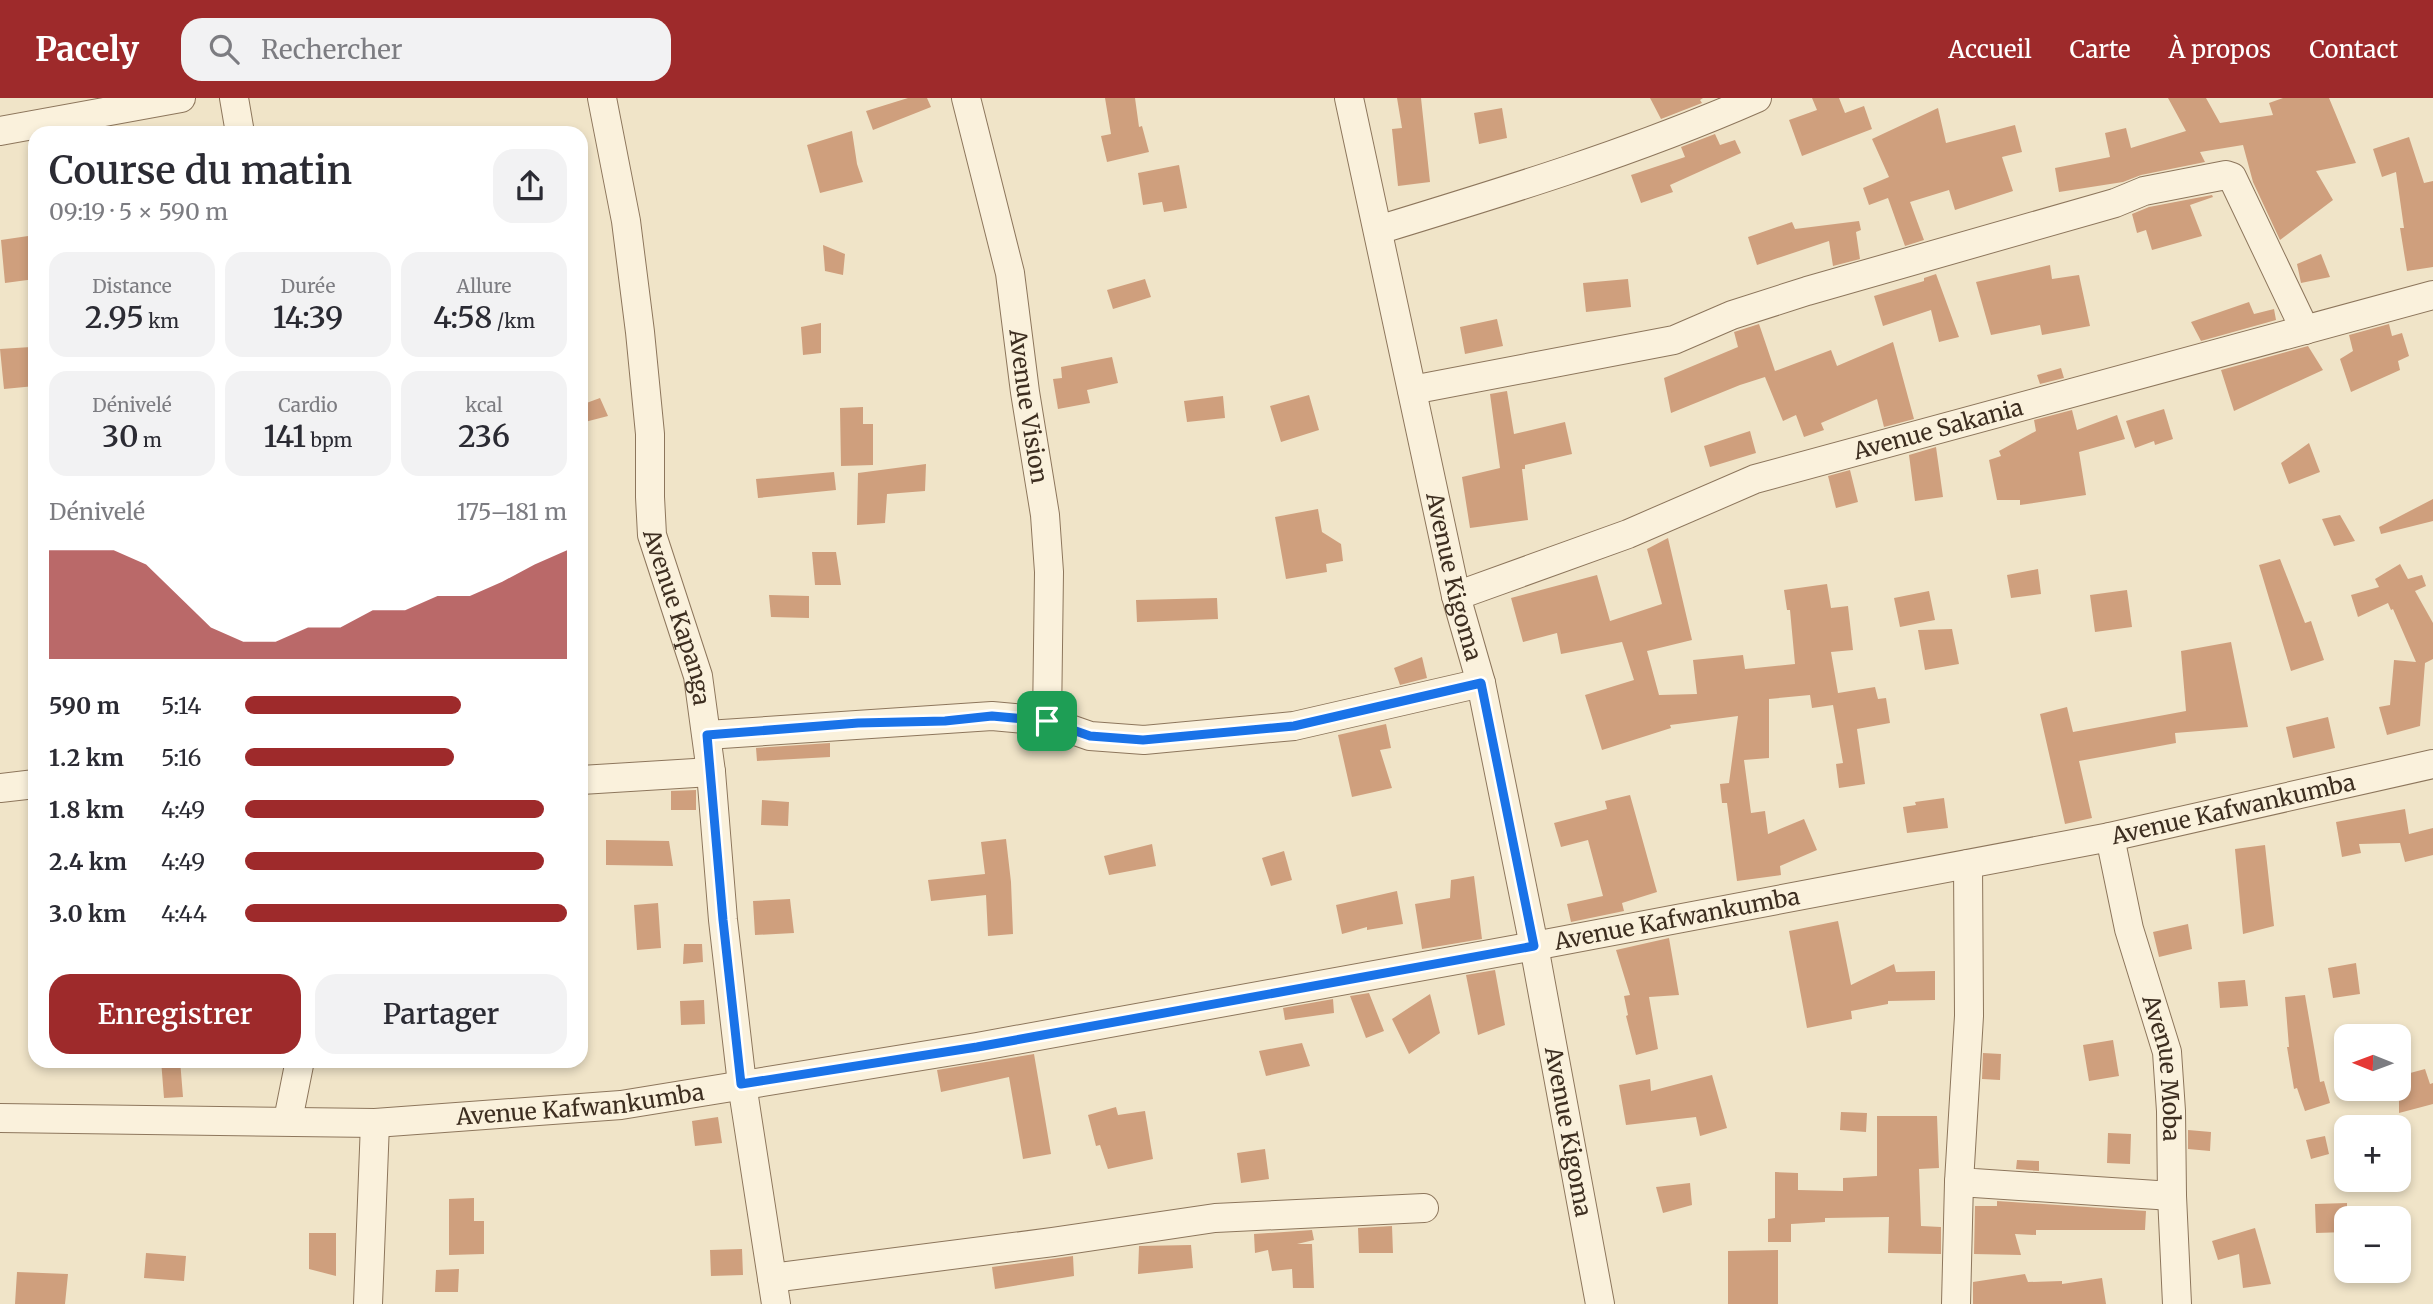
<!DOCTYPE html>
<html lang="fr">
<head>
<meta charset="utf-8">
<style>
	:root { --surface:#fff; --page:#f2f2f3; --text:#2b2b33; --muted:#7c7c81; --accent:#9e2a2b }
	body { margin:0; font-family:Merriweather,serif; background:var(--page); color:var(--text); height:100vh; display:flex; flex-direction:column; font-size:26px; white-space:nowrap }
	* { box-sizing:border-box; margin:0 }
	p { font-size:23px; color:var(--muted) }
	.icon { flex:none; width:38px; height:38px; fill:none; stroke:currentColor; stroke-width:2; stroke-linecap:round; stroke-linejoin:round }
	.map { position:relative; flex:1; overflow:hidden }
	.details { position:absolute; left:28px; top:28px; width:560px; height:942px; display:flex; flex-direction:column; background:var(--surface); border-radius:21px; box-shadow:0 4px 10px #0003 }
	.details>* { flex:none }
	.needle { width:46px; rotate:271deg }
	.tools { position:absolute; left:2334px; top:926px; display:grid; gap:14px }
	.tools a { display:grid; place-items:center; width:77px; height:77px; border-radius:14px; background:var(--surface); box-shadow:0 4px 10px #0003; font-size:35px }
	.pin { position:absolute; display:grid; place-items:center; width:60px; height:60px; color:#fff; margin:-30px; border-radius:14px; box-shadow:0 4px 10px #0006 }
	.round { display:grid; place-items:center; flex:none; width:74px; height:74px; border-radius:21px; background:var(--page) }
	.overview { display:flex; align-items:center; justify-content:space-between; height:119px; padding:0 21px }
	h1 { font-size:38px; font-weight:600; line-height:52px }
	.figures { display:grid; grid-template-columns:repeat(3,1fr); gap:10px; height:119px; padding:7px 21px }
	.figures div { display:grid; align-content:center; border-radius:18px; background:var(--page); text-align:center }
	.figures b { font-size:30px; font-weight:600 }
	.figures small { font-size:19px; font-weight:400 }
	.figures p { font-size:19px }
	.chart { height:196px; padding:14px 21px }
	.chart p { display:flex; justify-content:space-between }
	.chart svg { width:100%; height:126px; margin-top:7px; fill:var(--accent); opacity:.7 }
	.button { display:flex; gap:14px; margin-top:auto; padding:14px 21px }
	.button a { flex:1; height:80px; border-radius:21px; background:var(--accent); color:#fff; font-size:28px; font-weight:600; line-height:80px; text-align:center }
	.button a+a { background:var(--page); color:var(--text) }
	ul { padding:0 21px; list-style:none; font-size:23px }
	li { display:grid; grid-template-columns:112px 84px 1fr; align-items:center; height:52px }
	li i { height:18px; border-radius:9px; background:var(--accent) }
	header { display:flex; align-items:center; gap:42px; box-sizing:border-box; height:98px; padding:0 35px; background:var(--accent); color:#fff }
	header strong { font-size:33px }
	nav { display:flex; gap:38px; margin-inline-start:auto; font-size:24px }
	.search { width:490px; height:63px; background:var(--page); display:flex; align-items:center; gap:18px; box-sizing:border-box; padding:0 24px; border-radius:21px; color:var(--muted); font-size:26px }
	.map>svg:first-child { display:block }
</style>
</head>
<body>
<header>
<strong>Pacely</strong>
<div class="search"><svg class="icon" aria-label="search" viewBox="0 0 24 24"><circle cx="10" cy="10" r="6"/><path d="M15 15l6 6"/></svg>Rechercher</div>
<nav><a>Accueil</a><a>Carte</a><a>À propos</a><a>Contact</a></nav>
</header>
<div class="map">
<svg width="2433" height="1206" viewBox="0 0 2433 1206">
	<rect width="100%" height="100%" fill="#f0e4c8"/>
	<!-- building -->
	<path fill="#cf9f7d" d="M908 0H927L931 9 873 32 866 13Z
		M1105 0H1135L1139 29 1142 28 1149 54 1107 64 1101 38 1111 36Z
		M1397 0H1421L1430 84 1398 88 1392 31 1402 30Z
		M1650 0H1703L1700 2 1702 5 1661 21Z
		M1812 0H1839L1845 15 1864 8 1872 31 1802 58 1789 22 1817 12Z
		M2168 0H2206L2220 25 2273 17 2269 5 2283 0H2329L2356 65 2316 73 2333 102 2280 142 2253 84 2243 47 2200 54 2205 64 2141 77 2123 84 2059 94 2055 70 2110 59 2105 35 2126 30 2131 50 2186 33Z
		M1502 10 1507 40 1479 46 1474 15Z
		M1938 10 1946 45 2015 27 2022 54 2002 59 2013 93 1955 112 1949 92 1910 104 1924 142 1905 148 1888 100 1869 107 1863 90 1889 79 1872 41Z
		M852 33 857 66 863 84 820 95 807 47Z
		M1715 36 1720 47 1735 42 1741 55 1670 87 1673 94 1641 105 1631 77 1685 59 1681 49Z
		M2409 39 2424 85 2433 83V169L2407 173 2400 130H2404L2396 74 2382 79 2373 51Z
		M1179 67 1187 110 1164 114 1162 104 1143 107 1138 75Z
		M2212 97 2213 99 2190 107 2202 138 2152 152 2146 132 2137 135 2132 116 2149 109Z
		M1859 123 1861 132 1856 134 1860 161 1833 168 1829 143 1757 167 1748 139 1792 124 1795 131Z
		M35 137V181L5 185 1 142Z
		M823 147 845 156 843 177 825 173Z
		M2321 156 2330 179 2301 185 2297 166Z
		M2050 167 2052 181 2079 177 2090 228 2042 237 2040 227 1991 237 1976 184Z
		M1936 176 1959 239 1939 244 1931 212 1883 228 1874 198 1924 183V180Z
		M1145 181 1151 199 1113 211 1107 192Z
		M1628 181 1631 209 1586 214 1583 185Z
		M2249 204 2254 216 2274 211 2276 222 2201 243 2191 224Z
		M1497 221 1503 248 1465 256 1460 229Z
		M821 225V255L803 257 801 229Z
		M1759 226 1775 273 1831 252 1837 268 1893 244 1914 321 1884 329 1877 301 1821 325 1824 332 1804 339 1796 317 1783 323 1765 279 1740 287 1671 315 1664 280 1738 249 1734 234Z
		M2389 226 2392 238 2402 235 2409 258 2398 263 2400 272 2351 294 2340 261 2353 253 2349 237Z
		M2308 248 2323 272 2234 313 2221 272Z
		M31 249 35 288 4 291 0 251Z
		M1112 259 1118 285 1087 292 1090 305 1058 311 1053 281 1062 280 1061 269Z
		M2061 270 2064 280 2040 286 2037 277Z
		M1507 293 1514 336 1565 324 1572 356 1525 367V371H1522L1528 422 1470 430 1462 379 1500 370 1490 296Z
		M1309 297 1319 332 1281 344 1270 308Z
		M1223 298 1225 320 1187 324 1184 303Z
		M600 300 608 318 581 325V307Z
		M863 309V326H873V367L841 368 840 310Z
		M2164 311 2173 341 2155 347 2154 343 2135 350 2126 323Z
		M2072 312 2077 332 2117 317 2125 341 2079 354 2086 397 2020 407V402H1997L1989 362 2001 358 1999 353 2036 333 2034 322Z
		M1750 333 1756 355 1710 369 1704 348Z
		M2309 345 2320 374 2289 386 2281 365Z
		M1936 349 1943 399 1915 403 1909 357Z
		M926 366 925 393 887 396 885 425 857 427 858 375Z
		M1850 372 1858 404 1836 410 1828 378Z
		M834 374 836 392 758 400 756 381Z
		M2433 401V423L2381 436 2379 429Z
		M1318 411 1322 434 1341 446 1343 463 1326 466 1327 474 1286 481 1275 419Z
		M2340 417 2355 443 2334 448 2322 421Z
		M1668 440 1692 542 1647 553 1659 597 1697 596 1693 562 1743 557 1745 571 1795 566 1790 512H1787L1784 492 1827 486 1831 510 1848 508 1853 552 1831 554 1838 595 1875 589 1878 601 1886 600 1890 625 1857 631 1865 686 1839 690 1836 666 1843 665 1833 607 1812 610 1810 597 1769 601V660L1744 662 1751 715 1765 713 1768 736 1804 721 1817 752 1780 768 1781 777 1737 783 1727 705H1722L1720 686 1729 685 1738 618 1670 627 1671 630 1602 652 1585 597 1634 582 1622 544 1561 556 1557 535 1523 544 1511 500 1597 477 1610 523 1662 506 1647 451Z
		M812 454H836L841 487H815Z
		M2280 461 2305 525 2311 523 2324 562 2291 573 2259 467Z
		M2400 466 2408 481 2422 477 2426 488 2415 493 2433 525V561L2425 565 2420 628 2387 637 2379 609 2390 607 2394 562 2416 564 2393 511 2391 512 2388 505 2358 519 2351 497 2379 489 2375 481Z
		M2038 471 2041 496 2011 500 2007 477Z
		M2127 492 2132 529 2095 534 2090 497Z
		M1929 493 1935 522 1900 529 1894 500Z
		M769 497 809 498V520L771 519Z
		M1217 500 1218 521 1137 524 1136 502Z
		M1952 531 1959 566 1925 572 1918 532Z
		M2231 544 2248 629 2175 635 2176 645 2079 663 2092 720 2065 726 2040 616 2067 609 2073 634 2186 613 2181 553Z
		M1422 559 1427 580 1400 587 1394 570Z
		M2328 619 2335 650 2293 660 2286 629Z
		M1386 626 1391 650 1380 652 1392 690 1352 699 1338 637Z
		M830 645V659L757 663 756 650Z
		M696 692V712H671V693Z
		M1630 697 1657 794 1622 805 1624 813 1571 824 1567 806 1603 798 1588 742 1561 749 1554 725 1607 711 1605 703Z
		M1944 700 1948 730 1907 735 1903 709 1916 707 1915 704Z
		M762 702 789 704 788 728 761 727Z
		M2405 711 2409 736 2433 730V757L2405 764 2400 745 2359 746 2361 755 2342 759 2336 724Z
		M1006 741 1011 784 1013 836 988 838 986 797 931 803 928 782 985 776 981 744Z
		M606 742 669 743 673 768 606 767Z
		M1152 746 1156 768 1109 777 1104 758Z
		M2265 747 2274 828 2243 836 2235 751Z
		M1284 753 1292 782 1271 788 1262 760Z
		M1474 778 1482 841 1422 851 1415 806 1450 800 1451 782Z
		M1397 793 1403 826 1367 832V829L1342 836 1336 807Z
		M790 801 794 835 755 837 753 803Z
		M658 805 661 850 637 852 634 807Z
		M1838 823 1851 887 1894 866 1896 874 1935 873V902L1888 903V906L1851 913 1852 921 1807 930 1789 833Z
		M2188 826 2192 851 2159 859 2153 834Z
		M1669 840 1679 897 1649 899 1658 951 1636 957 1626 918 1628 917 1624 898 1630 897 1616 852Z
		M684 846H702L703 864 683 866Z
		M2356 865 2360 896 2333 900 2328 870Z
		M1495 872 1505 927 1478 937 1466 877Z
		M2245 882 2248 908 2220 910 2218 884Z
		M1369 895 1384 933 1366 940 1350 898Z
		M1430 896 1440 935 1409 956 1392 921Z
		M2305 897 2320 984 2324 983 2330 1005 2305 1013 2297 990 2294 991 2287 949H2289L2285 899Z
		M1333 901 1334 915 1285 922 1283 910Z
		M704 902 705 926 681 927 680 903Z
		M2113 942 2119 978 2089 983 2083 947Z
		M1302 945 1310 968 1266 978 1259 953Z
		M1983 955 2001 956 2000 982 1982 981Z
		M1034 956 1051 1056 1023 1061 1009 979 941 994 937 972Z
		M161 962H180L183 999 164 1000Z
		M2425 971 2430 986 2433 985V1006L2399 1015V978Z
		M1712 977 1727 1030 1700 1038 1696 1019 1626 1027 1619 987 1650 981 1651 993Z
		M1116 1009 1118 1017 1145 1013 1153 1061 1108 1071 1100 1047 1096 1048 1088 1017Z
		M1841 1014 1867 1015 1866 1034 1840 1032Z
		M1877 1018H1937L1939 1070 1919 1071 1921 1128 1941 1129V1156L1888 1155 1889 1119 1825 1120V1124L1791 1126V1144H1768V1121L1775 1120V1074L1798 1075V1092L1843 1093V1080L1877 1078Z
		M718 1019 722 1045 695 1048 692 1023Z
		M2188 1032 2211 1034 2210 1053 2188 1051Z
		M2108 1035 2131 1036 2130 1066 2107 1065Z
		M2325 1038 2329 1056 2311 1061 2306 1042Z
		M1265 1051 1269 1081 1241 1085 1237 1055Z
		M2017 1062 2039 1063V1073L2016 1071Z
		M1690 1085 1692 1107 1663 1115 1656 1089Z
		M474 1100V1123H484V1156L449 1157V1101Z
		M1997 1103 2146 1113 2145 1132H2036V1137L2015 1136 2021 1157 1974 1156 1975 1108H1997Z
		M2347 1105V1134L2316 1135 2315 1106Z
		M1392 1128 1393 1155H1359L1358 1130Z
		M2255 1130 2271 1186 2243 1190 2239 1156 2218 1162 2212 1143Z
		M1312 1132 1314 1142 1297 1146H1312L1314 1190H1293L1292 1171 1272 1173 1268 1152 1255 1155 1254 1136Z
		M309 1135H336V1178L309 1171Z
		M1191 1147 1193 1170 1138 1176 1139 1148Z
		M742 1151 743 1177 711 1178 710 1152Z
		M1778 1152V1206H1728V1153Z
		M146 1155 186 1158 184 1183 144 1180Z
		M1073 1158 1074 1178 995 1191 992 1169Z
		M459 1171 458 1194H435L436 1172Z
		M17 1174 68 1176 65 1206H15Z
		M2025 1176 2028 1184 2062 1183V1186L2102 1180 2106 1206H1973V1184Z"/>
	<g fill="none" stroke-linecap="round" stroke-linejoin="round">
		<defs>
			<g id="minor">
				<path d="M234 0 240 35"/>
				<path id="s1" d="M602 0 626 123 640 234 650 336V399L652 437 698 578 711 674 723 822 742 986 776 1206"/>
				<path id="s2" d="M966 0 1010 175 1025 294 1045 417 1049 474 1047 623"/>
				<path id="s3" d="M1349 0 1456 498 1481 585 1534 848 1600 1206"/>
				<path d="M0 33 181 0"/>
				<path d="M1378 132C1506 93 1634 54 1757 0"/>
				<path d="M1412 292 1674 242 1732 217 1807 193 2115 105 2144 93 2226 77 2232 79 2305 232"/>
				<path id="s4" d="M1456 498 1628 436 1755 381 2433 197"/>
				<path d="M707 637 992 618 1047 623 1090 638 1144 642 1294 628 1481 585"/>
				<path d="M581 682 711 674"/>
				<path d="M0 690 35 686"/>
				<path id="s5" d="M2110 739 2129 831 2167 954 2171 1013 2172 1098 2177 1206"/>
				<path d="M1968 766 1969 918 1959 1084 2172 1098"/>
				<path id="s6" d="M0 1020 375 1025 621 1007 977 949 1534 848 2110 739 2433 666"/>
				<path d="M288 1022 300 962"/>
				<path d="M772 1180 1053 1144 1215 1120 1424 1110"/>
				<path d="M368 1206 375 1025"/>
				<path d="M1956 1206 1959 1084"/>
			</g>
		</defs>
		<!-- minor casing -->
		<use href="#minor" stroke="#8d765c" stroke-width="30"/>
		<!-- minor -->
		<use href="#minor" stroke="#faf1dc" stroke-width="28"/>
	</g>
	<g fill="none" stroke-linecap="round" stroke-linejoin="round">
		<defs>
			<path id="route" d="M1481 585 1534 848 977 949 741 986 723 822 707 637 858 625 945 623 992 618 1047 623 1090 638 1143 642 1294 628Z"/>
		</defs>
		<!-- route casing -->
		<use href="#route" stroke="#fff" stroke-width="14"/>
		<!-- route -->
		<use href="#route" stroke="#1a73e8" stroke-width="9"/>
	</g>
	<g text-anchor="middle" stroke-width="5" stroke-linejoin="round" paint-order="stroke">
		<!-- street labels -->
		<g font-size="23" fill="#3d2e20" stroke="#f7eed8">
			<text dy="8" stroke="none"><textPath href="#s2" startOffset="315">Avenue Vision</textPath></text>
			<text dy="8" stroke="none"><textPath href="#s4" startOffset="511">Avenue Sakania</textPath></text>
			<text dy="8" stroke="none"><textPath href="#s3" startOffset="490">Avenue Kigoma</textPath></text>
			<text dy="8" stroke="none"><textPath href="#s1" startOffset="527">Avenue Kapanga</textPath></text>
			<text dy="8" stroke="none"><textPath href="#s6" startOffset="2261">Avenue Kafwankumba</textPath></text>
			<text dy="8" stroke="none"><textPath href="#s6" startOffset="1694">Avenue Kafwankumba</textPath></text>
			<text dy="8" stroke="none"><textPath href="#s5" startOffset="238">Avenue Moba</textPath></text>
			<text dy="8" stroke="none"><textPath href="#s6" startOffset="581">Avenue Kafwankumba</textPath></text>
			<text dy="8" stroke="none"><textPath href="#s3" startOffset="1057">Avenue Kigoma</textPath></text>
		</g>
	</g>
</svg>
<div class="tools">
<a><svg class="needle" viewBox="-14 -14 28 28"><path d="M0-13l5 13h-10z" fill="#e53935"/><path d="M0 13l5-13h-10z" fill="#7c7c81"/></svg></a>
<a>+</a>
<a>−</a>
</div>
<div class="pin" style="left:1047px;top:623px;background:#1e9e55"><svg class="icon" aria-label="arrive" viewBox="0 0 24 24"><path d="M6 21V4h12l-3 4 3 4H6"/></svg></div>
<section class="details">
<div class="overview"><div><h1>Course du matin</h1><p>09:19 · 5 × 590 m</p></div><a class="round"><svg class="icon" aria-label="share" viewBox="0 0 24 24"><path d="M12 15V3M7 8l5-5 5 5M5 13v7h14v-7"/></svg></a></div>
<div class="figures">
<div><p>Distance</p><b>2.95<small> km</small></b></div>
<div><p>Durée</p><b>14:39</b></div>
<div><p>Allure</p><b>4:58<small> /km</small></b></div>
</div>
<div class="figures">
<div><p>Dénivelé</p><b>30<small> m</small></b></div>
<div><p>Cardio</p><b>141<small> bpm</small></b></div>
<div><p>kcal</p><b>236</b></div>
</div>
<div class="chart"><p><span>Dénivelé</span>175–181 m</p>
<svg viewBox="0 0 160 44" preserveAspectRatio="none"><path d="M0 44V6L10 6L20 6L30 11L40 22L50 33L60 38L70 38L80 33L90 33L100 27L110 27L120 22L130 22L140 17L150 11L160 6V44z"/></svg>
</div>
<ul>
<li><b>590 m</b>5:14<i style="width:67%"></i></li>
<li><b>1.2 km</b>5:16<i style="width:65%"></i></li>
<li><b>1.8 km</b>4:49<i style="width:93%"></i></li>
<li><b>2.4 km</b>4:49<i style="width:93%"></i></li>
<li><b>3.0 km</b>4:44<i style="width:100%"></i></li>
</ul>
<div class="button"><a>Enregistrer</a><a>Partager</a></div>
</section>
</div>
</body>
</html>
